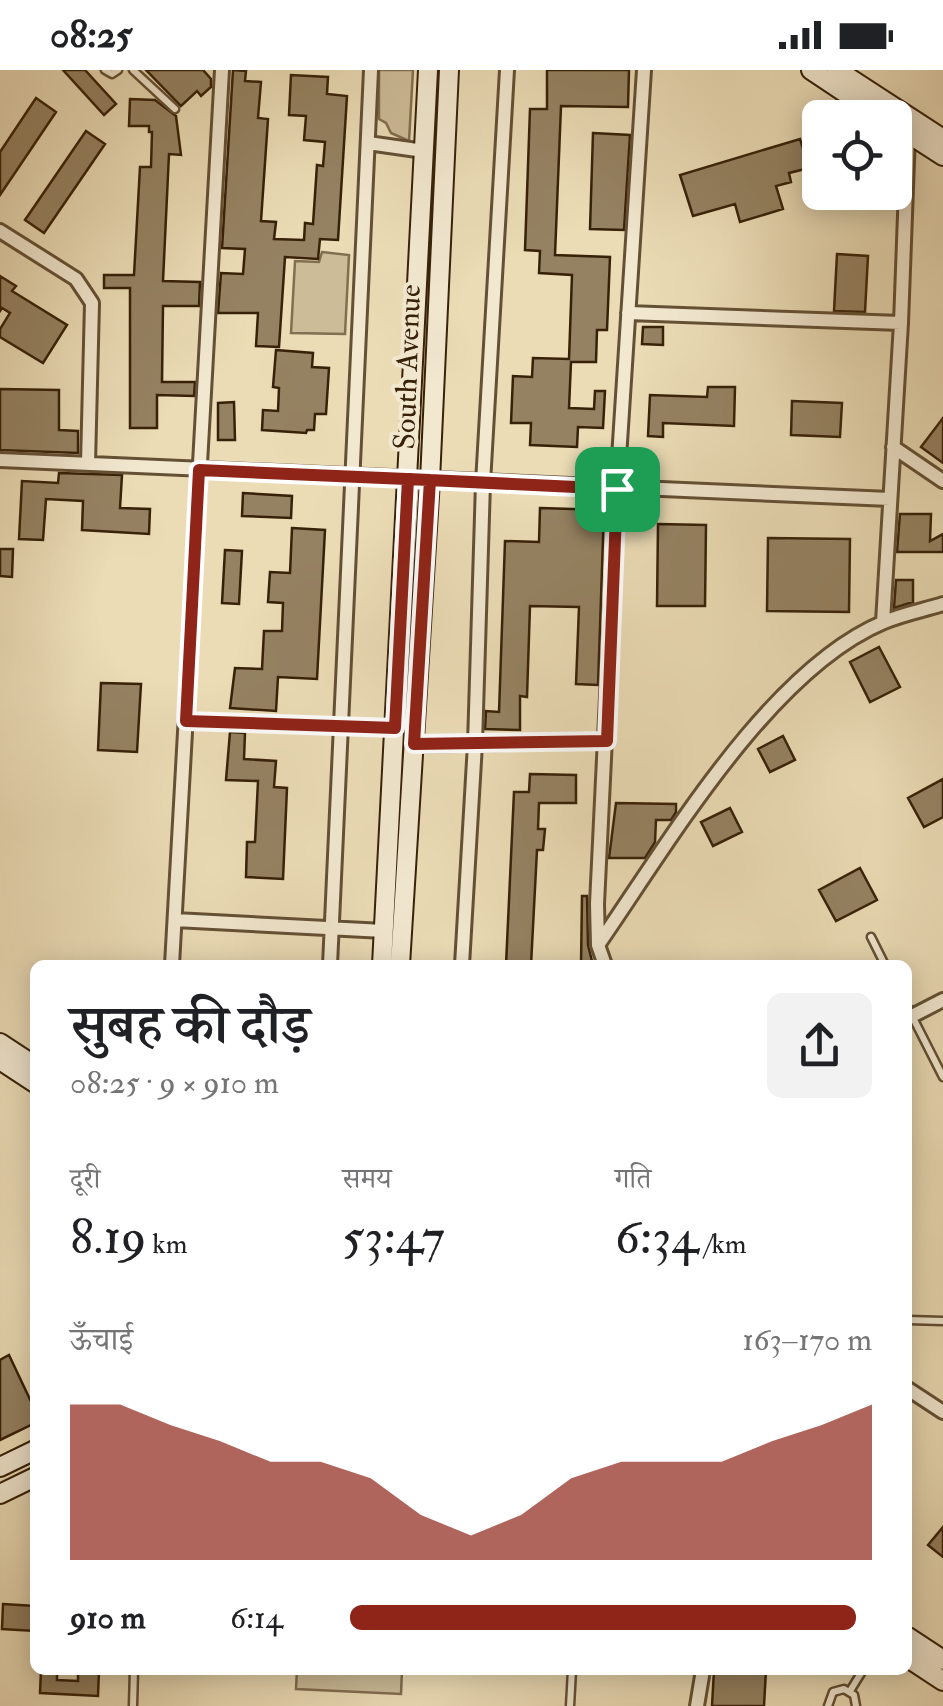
<!DOCTYPE html>
<html lang="hi">
<head>
<meta charset="utf-8">
<style>
	:root { --surface:#fff; --page:#f2f2f2; --text:#202124; --muted:#757577; --accent:#8f2418 }
	body { margin:0; font-family:"IM FELL Double Pica","Noto Serif Devanagari",serif; background:var(--page); color:var(--text); height:100vh; display:flex; flex-direction:column; font-size:38px; white-space:nowrap }
	* { box-sizing:border-box; margin:0 }
	p { font-size:32px; color:var(--muted) }
	.icon { flex:none; width:55px; height:55px; fill:none; stroke:currentColor; stroke-width:2; stroke-linecap:round; stroke-linejoin:round }
	.map { position:relative; flex:1; overflow:hidden }
	.details { position:absolute; left:30px; top:890px; width:882px; height:715px; display:flex; flex-direction:column; background:var(--surface); border-radius:15px; box-shadow:0 5px 25px #0003 }
	.details>* { flex:none }
	.tools { position:absolute; left:802px; top:30px; display:grid; gap:20px }
	.tools a { display:grid; place-items:center; width:110px; height:110px; border-radius:15px; background:var(--surface); box-shadow:0 5px 25px #0003; font-size:50px }
	.pin { position:absolute; display:grid; place-items:center; width:85px; height:85px; color:#fff; margin:-42px; border-radius:20px; box-shadow:0 5px 15px #0006 }
	.round { display:grid; place-items:center; flex:none; width:105px; height:105px; border-radius:15px; background:var(--page) }
	.headline { display:flex; align-items:center; justify-content:space-between; height:170px; padding:0 40px }
	h1 { font-size:55px; font-weight:600; line-height:75px }
	.figures { display:grid; grid-template-columns:repeat(3,1fr); gap:15px; height:170px; padding:10px 40px }
	.figures div { display:grid; align-content:center }
	.figures b { font-size:50px; font-weight:600 }
	.figures small { font-size:28px; font-weight:400 }
	.figures p { font-size:28px }
	.chart { height:280px; padding:20px 40px }
	.chart p { display:flex; justify-content:space-between }
	.chart svg { width:100%; height:180px; margin-top:10px; fill:var(--accent); opacity:.7 }
	ul { padding:0 40px; list-style:none; font-size:32px }
	li { display:grid; grid-template-columns:160px 120px 1fr; align-items:center; height:75px }
	li i { height:25px; border-radius:12px; background:var(--accent) }
	.status { display:flex; justify-content:space-between; align-items:center; height:70px; padding:0 50px; background:var(--surface); direction:ltr }
	.status svg { height:28px; fill:currentColor }
	.map>svg:first-child { display:block }
</style>
</head>
<body>
<div class="status"><b>08:25</b><svg viewBox="0 0 49 12"><path d="M0 12V9h3v3zM5 12V6h3v6zM10 12V3h3v9zM15 12V0h3v12zM26 1h20v11H26zM47 4h2v5h-2z"/></svg></div>
<div class="map">
<svg width="943" height="1636" viewBox="0 0 943 1636">
	<rect width="100%" height="100%" fill="#ebdcb6"/>
	<filter id="stains"><feTurbulence type="fractalNoise" baseFrequency=".002" numOctaves="4"/><feColorMatrix values="0 0 0 0 .2 0 0 0 0 .09 0 0 0 0 .02 0 0 0 .5 -.17"/></filter>
	<radialGradient id="worn" r=".72"><stop offset=".6" stop-color="#630" stop-opacity="0"/><stop offset="1" stop-color="#630" stop-opacity=".3"/></radialGradient>
	<!-- green -->
	<path fill="#ccbc98" stroke="#826e50" stroke-width="2.5" d="M379 0H413L409 71 391 63 386 53 379 49Z
		M322 182 349 185 345 264 291 263 295 191 319 192Z
		M297 1600H402L401 1624 296 1619Z"/>
	<!-- building -->
	<path fill="#958262" stroke="#372108" stroke-width="2.5" d="M63 0H85L116 34 104 45Z
		M146 0H203L211 9V17L201 26 197 21 181 36Z
		M233 0 246 1 245 11 261 12 258 48 268 49 261 151 276 152 274 169 304 170 305 153 313 154 317 95 323 96 325 72 304 70 306 46 289 45 291 5 328 7 327 24 347 26 338 170 320 169 318 189 285 187 279 277 256 276 258 243H218L221 203 243 204 245 179 222 178Z
		M547 0H629L628 37 561 36 555 185 610 187 607 260H597L596 292H571L569 338 594 339 595 321H605L603 358 578 357 577 377 530 375 531 353H511L513 306 532 307 533 288 569 289 572 205 539 203 540 181 525 180 530 39H547Z
		M36 28 56 42 0 125V82Z
		M130 29 155 30 176 46 181 85 169 84 163 211 200 212 199 236H163L162 312H195L194 326 157 325V358H130V218H104V205H134L140 97H151L152 62H149V56H129Z
		M86 61 105 74 44 163 25 150Z
		M593 63 630 65 624 160 590 159Z
		M800 69 809 98 789 103 791 112 776 116 783 139 740 152 735 134 693 146 680 105Z
		M837 184 868 186 865 242 834 241Z
		M0 206 16 216 12 221 67 255 43 293 0 267V259L10 243 2 238 0 241Z
		M643 257H663V275L642 274Z
		M276 280 313 283 312 297 329 298 326 344H315L314 360H307L306 363 262 360 263 340 278 341 279 318 273 317Z
		M708 317H735L734 356 663 353V367L648 366 650 325 707 327Z
		M0 319 59 320V360L78 361V383L0 380Z
		M792 331 842 333 840 367 791 365Z
		M234 332 235 370H218V333Z
		M943 348V393L921 377Z
		M59 403 122 405 120 438 150 439 149 464 82 460 83 431 46 429 43 470 19 469 22 411 58 413Z
		M243 423 292 426 291 448 242 446Z
		M540 438 604 440 598 615 576 614 579 537 530 536 527 627 520 626V660L485 659 486 641 499 642 505 471 539 472Z
		M900 444H931L930 471 943 464V482H897Z
		M658 454 706 455 705 536H657Z
		M292 458 325 460 317 609 278 607 276 641 230 638 235 598 262 599 264 561H282L283 533 268 532 270 502 290 503Z
		M768 468 850 469 849 542 767 541Z
		M0 479H13L12 507 0 506Z
		M225 480 242 481 239 534 222 533Z
		M896 510H913V532L894 538Z
		M879 577 900 617 870 632 850 592Z
		M101 613 141 614 137 682 98 680Z
		M230 662 245 663 244 689 276 691 274 717 287 718 283 809 246 807 247 772H255L258 711 226 710Z
		M783 666 795 690 770 702 758 679Z
		M530 704 576 705V733H539L538 759H545L543 780H537L531 895H506L514 722H529Z
		M943 709V747L924 757 908 728Z
		M616 733 676 734V742L671 750H656L655 772 645 788H609Z
		M730 738 742 762 713 776 701 752Z
		M860 798 877 830 836 851 819 820Z
		M582 826H587L588 875 593 895H581Z
		M9 1285 35 1340V1353L0 1370V1290Z
		M943 1457V1487L928 1475Z
		M3 1534 35 1536V1561L2 1559Z
		M41 1600H57V1610L78 1611V1600H99L98 1626 40 1623Z
		M714 1600H766L764 1636H712Z"/>
	<g fill="none" stroke-linecap="round" stroke-linejoin="round">
		<defs>
			<path id="lane" d="M105 0 112 4 118 0
				M133 0 175 39
				M871 867 885 895
				M908 938 943 1007
				M908 1250 943 1251
				M850 1621 863 1600
				M133 1636 134 1600
				M570 1636 572 1600
				M828 1636 833 1622 844 1619 854 1625 856 1636"/>
			<path id="street" d="M368 73 424 81
				M0 161 76 209 92 233 88 393
				M628 243 901 253
				M893 377 943 411
				M0 390 890 429
				M883 552 901 253 908 64
				M186 651 395 658
				M414 675 607 671
				M175 850 384 861
				M598 875C668 774 769 600 884 552 903 544 924 540 943 534
				M172 895 222 0
				M330 895 371 0
				M462 895 475 674 483 413 507 0
				M605 895 598 875 597 834 617 419 644 0
				M908 948 943 930
				M908 1319 943 1342
				M697 1636 703 1600"/>
			<path id="secondary" d="M811 0 883 48
				M837 0 943 69
				M895 55 943 86
				M382 895 428 0
				M400 895 430 410 449 0
				M0 973 35 996
				M0 990 35 1013
				M0 1397 35 1380
				M0 1424 35 1407
				M908 1567 943 1590
				M908 1588 943 1611"/>
		</defs>
		<!-- lane casing -->
		<use href="#lane" stroke="#645034" stroke-width="11"/>
		<!-- street casing -->
		<use href="#street" stroke="#645034" stroke-width="18"/>
		<!-- secondary casing -->
		<use href="#secondary" stroke="#372108" stroke-width="22"/>
		<!-- lane -->
		<use href="#lane" stroke="#f2e8d0" stroke-width="6"/>
		<!-- street -->
		<use href="#street" stroke="#f2e8d0" stroke-width="12"/>
		<!-- secondary -->
		<use href="#secondary" stroke="#f2e8d0" stroke-width="18"/>
	</g>
	<g fill="none" stroke-linecap="round" stroke-linejoin="round">
		<defs>
			<path id="route" d="M617 419C547 416 478 412 408 409L395 658 186 651 199 400 430 410 414 674 607 671 617 419"/>
		</defs>
		<!-- route casing -->
		<use href="#route" stroke="#fff" stroke-width="20"/>
		<!-- route -->
		<use href="#route" stroke="#8f2418" stroke-width="12"/>
	</g>
	<g text-anchor="middle" stroke-width="8" stroke-linejoin="round" paint-order="stroke">
		<!-- street labels -->
		<g font-size="30" fill="#372108" stroke="#f2e8d0">
			<text transform="translate(407 297) rotate(-88)" y="10">South Avenue</text>
		</g>
	</g>
	<rect width="100%" height="100%" filter="url(#stains)"/>
	<rect width="100%" height="100%" fill="url(#worn)"/>
</svg>
<div class="tools">
<a><svg class="icon" aria-label="locate" viewBox="0 0 24 24"><circle cx="12" cy="12" r="6"/><path d="M12 2v4M12 18v4M2 12h4M18 12h4"/></svg></a>
</div>
<div class="pin" style="left:617px;top:419px;background:#1e9e55"><svg class="icon" aria-label="arrive" viewBox="0 0 24 24"><path d="M6 21V4h12l-3 4 3 4H6"/></svg></div>
<section class="details">
<div class="headline"><div><h1>सुबह की दौड़</h1><p>08:25 · 9 × 910 m</p></div><a class="round"><svg class="icon" aria-label="share" viewBox="0 0 24 24"><path d="M12 15V3M7 8l5-5 5 5M5 13v7h14v-7"/></svg></a></div>
<div class="figures">
<div><p>दूरी</p><b>8.19<small> km</small></b></div>
<div><p>समय</p><b>53:47</b></div>
<div><p>गति</p><b>6:34<small> /km</small></b></div>
</div>
<div class="chart"><p><span>ऊँचाई</span>163–170 m</p>
<svg viewBox="0 0 160 44" preserveAspectRatio="none"><path d="M0 44V6L10 6L20 11L30 15L40 20L50 20L60 24L70 33L80 38L90 33L100 24L110 20L120 20L130 20L140 15L150 11L160 6V44z"/></svg>
</div>
<ul>
<li><b>910 m</b>6:14<i style="width:97%"></i></li>
</ul>
</section>
</div>
</body>
</html>
